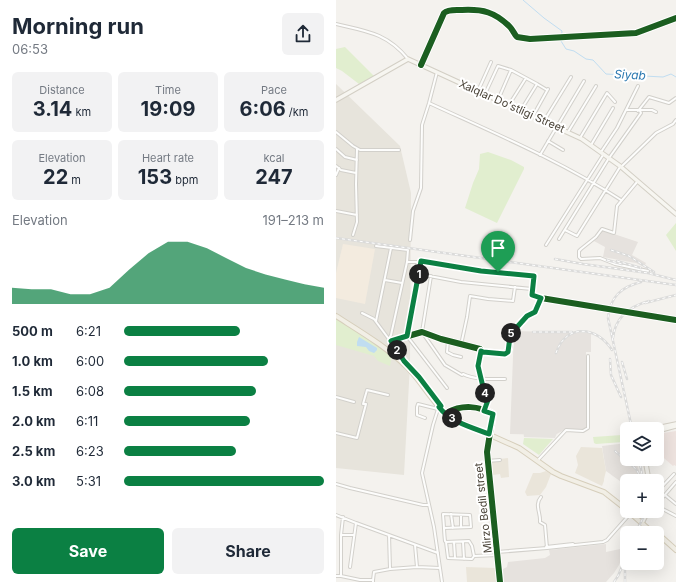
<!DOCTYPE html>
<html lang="en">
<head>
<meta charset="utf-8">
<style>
	:root { --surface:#fff; --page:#f2f2f3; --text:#1f2937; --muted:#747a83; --accent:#0b8043 }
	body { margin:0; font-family:Inter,sans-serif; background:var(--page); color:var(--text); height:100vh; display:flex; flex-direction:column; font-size:15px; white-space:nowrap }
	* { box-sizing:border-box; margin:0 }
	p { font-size:13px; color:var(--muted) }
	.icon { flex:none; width:22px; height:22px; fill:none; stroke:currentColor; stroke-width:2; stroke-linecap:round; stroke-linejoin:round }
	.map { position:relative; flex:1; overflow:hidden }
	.sheet { display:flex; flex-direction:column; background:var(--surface); width:336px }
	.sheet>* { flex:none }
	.tools { position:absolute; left:284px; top:422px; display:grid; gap:8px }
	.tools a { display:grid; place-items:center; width:44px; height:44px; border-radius:6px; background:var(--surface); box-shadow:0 4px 16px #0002; font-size:20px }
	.pin { position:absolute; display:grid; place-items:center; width:34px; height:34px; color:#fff; margin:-41px -17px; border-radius:50% 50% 50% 0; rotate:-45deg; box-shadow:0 0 4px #0007 }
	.pin .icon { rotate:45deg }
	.km { position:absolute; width:20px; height:20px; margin:-10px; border-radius:50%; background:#222; color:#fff; font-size:11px; line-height:20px; text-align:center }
	.round { display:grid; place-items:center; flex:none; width:42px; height:42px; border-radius:6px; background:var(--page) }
	.headline { display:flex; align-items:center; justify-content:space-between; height:68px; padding:0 12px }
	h1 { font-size:22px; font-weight:700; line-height:30px }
	.figures { display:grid; grid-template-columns:repeat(3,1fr); gap:6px; height:68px; padding:4px 12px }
	.figures div { display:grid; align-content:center; border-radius:6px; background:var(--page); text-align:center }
	.figures b { font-size:20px; font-weight:700 }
	.figures small { font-size:11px; font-weight:400 }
	.figures p { font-size:11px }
	.chart { height:112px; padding:8px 12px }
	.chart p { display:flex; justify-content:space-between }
	.chart svg { width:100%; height:72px; margin-top:4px; fill:var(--accent); opacity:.7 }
	.primary-button { display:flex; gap:8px; margin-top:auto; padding:8px 12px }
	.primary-button a { flex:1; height:46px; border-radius:6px; background:var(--accent); color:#fff; font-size:16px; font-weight:700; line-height:46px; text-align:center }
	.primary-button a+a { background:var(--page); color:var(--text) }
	ul { padding:0 12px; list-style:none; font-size:13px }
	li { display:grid; grid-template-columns:64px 48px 1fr; align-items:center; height:30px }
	li i { height:10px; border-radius:5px; background:var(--accent) }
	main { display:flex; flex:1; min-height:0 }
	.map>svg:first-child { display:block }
</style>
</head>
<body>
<main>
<section class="sheet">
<div class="headline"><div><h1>Morning run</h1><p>06:53</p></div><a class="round"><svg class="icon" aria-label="share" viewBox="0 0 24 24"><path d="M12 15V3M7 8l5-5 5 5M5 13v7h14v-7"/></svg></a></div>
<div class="figures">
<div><p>Distance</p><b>3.14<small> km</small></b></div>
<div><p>Time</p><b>19:09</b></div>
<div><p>Pace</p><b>6:06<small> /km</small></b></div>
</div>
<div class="figures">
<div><p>Elevation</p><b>22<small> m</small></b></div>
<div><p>Heart rate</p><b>153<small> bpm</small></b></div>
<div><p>kcal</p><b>247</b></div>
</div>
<div class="chart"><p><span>Elevation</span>191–213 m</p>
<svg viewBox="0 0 160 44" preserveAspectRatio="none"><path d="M0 44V34L10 35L20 35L30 38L40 38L50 34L60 23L70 13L80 6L90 6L100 10L110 16L120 22L130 26L140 29L150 32L160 34V44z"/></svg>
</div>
<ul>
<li><b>500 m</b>6:21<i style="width:58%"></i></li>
<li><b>1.0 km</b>6:00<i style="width:72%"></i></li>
<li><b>1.5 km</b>6:08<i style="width:66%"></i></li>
<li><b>2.0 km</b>6:11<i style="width:63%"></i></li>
<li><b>2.5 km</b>6:23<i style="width:56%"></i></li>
<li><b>3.0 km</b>5:31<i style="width:100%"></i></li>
</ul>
<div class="primary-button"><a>Save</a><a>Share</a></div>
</section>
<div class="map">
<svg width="340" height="582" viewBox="0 0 340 582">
	<rect width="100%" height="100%" fill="#f4f2ee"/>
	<!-- residential -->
	<path fill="#e7e4dc" d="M0 84 64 146 75 193 74 364 68 475 0 468Z"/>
	<!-- commercial -->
	<path fill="#f3ebdf" d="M7 244 39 249 29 304 0 298V273Z"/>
	<!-- industrial -->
	<path fill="#e6e2de" d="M266 230 302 242 296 255 310 263 308 267 300 263 267 257 269 247 258 241 265 234Z
		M178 331 255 333V352H250V427L247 430H228L219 435 174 434Z
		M291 443V459H299L303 470 306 481H291V483L290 482 288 484 270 471 266 446Z
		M289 543 291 547 283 565 278 573 270 582H168L167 569 171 567 172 562 209 558 214 555 213 550 270 544V552L284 549Z"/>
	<!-- education -->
	<path fill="#eae5da" d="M245 447 266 448 270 471 268 479V481L266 486 239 473 242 465 240 456Z
		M172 458 173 477 165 478 164 474 157 475 155 460Z
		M210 471 215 474 210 487 204 495 191 496 189 492 197 473H204Z
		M130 567 160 568 161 582H131Z"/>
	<!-- medical -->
	<path fill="#eee3df" d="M340 431V466L338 465 337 466 321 452V434Z"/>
	<!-- green -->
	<path fill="#e1eecf" d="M9 47 38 76 23 84 6 71 0 68V49Z
		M152 152 175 160 188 167V169L161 223 129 208 137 183 143 169 144 154Z
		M340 223V251L330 235Z
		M0 319 37 342 56 356 54 366 42 361 38 356 0 345Z
		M286 435 287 436 288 440 287 442 260 444 258 443 257 437Z
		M188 438 217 439 203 455 187 444Z"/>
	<!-- parking -->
	<path fill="#e6e3df" d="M187 430H222L219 438 188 437Z"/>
	<!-- water -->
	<path fill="#c0ddf1" d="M23 337 41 348V350L38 353 33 351 30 347 21 346V342Z"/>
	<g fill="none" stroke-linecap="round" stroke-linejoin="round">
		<!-- stream -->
		<path stroke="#c0ddf1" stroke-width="1" d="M187 0 208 18 226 31 225 41 230 49 238 51 250 59 257 60 270 74 327 77 335 74 340 77"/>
		<defs>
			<path id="street" d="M0 24C30 31 51 33 72 59
				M85 64 108 13C112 9 120 10 126 10 147 9 159 12 174 27 177 30 178 34 181 37L194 39 300 33 340 18
				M201 84 211 90
				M142 91 155 62
				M149 94 162 66 175 70
				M162 100 175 70 201 84 185 110
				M93 103C158 133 225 161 285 200
				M173 105 190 78
				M290 110H316L320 112
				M302 111 313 97 333 103 340 98
				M197 116 212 89
				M208 121 235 77
				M0 132 17 146 24 150H63
				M232 132 260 86
				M244 138 271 93 279 102
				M212 141 227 150
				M255 145 277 108
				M0 149 9 157 21 160
				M265 152 281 128 302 86
				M204 155 248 81
				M0 166 5 170 20 173
				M285 167 320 133 337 124 340 120
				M0 175 3 168
				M301 182 281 206 278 233 266 229 260 237 245 249 243 251V257L245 259 264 258 279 264 312 271
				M0 211 21 215
				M229 230 241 236 284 167
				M17 235 21 222 20 184 21 149
				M223 239 273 158 305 113 304 111
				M74 240 77 211 85 188 86 125 93 103 101 72
				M210 245 267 155
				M40 246 72 250 71 262 55 335 53 339
				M71 262H85
				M83 274 125 282 196 289
				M95 276 86 332 109 365 126 375
				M49 280 66 283
				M26 313 38 319 61 350 60 357
				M40 321 55 248
				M55 341 86 332 105 339 144 349 147 352 169 354 173 349 175 329 182 326 191 316 199 312 205 298 340 320
				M112 341 111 352 117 355 125 357
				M125 345 131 317 134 296 152 299 177 301 179 287
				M61 350 68 361
				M145 351 142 366 148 391 153 400 149 411
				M127 374C139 380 155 379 169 379
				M111 388 71 336 85 261 145 271 198 276 196 295 205 298
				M0 397 18 402
				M105 406 102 409 97 425 86 473 98 527 106 582
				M111 413C129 403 138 408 156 413L157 415 153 432
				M89 418 81 415V407L82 404 102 409
				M0 433 21 438 30 404H27L31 390 52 395
				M203 459 230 430 247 431 252 428V356
				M151 461 164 460
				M0 484 14 488 87 505H93
				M321 492 338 474
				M329 495 340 504
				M205 497C198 505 205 513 204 522L209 525 211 548
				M321 504 340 482
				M321 506 340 516
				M115 514 117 528
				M0 515 20 523
				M125 515V527
				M108 528 135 527 134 515 107 514V515C108 524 108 533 109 541L110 542 112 558 136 559 138 556
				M301 533 305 523
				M5 535 7 517
				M321 537V536
				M110 542 133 541 136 546 138 556 162 555
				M118 542 119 558
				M127 542 128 559
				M79 545 81 567 104 568
				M210 547 237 544
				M161 552 211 548 267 542 271 540 294 514
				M14 567 20 523 102 553
				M54 569 81 567
				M0 576H5V535H18
				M5 576 24 580H37V582
				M37 580 38 572 54 569 53 535"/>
			<path id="secondary" d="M0 100 72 59 246 139 284 166 340 214
				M316 429 340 424
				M321 431 340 426
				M153 434 151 450V461L164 582
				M309 459 313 481
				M306 523 312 511"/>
			<path id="primary" d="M0 316C25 332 51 347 72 368 86 382 99 407 114 417L183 448 217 472 225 476 268 492 291 510
				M292 511 317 533
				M321 533 340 550"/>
		</defs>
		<!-- street casing -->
		<use href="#street" stroke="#d2d0cb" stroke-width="4"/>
		<!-- secondary casing -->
		<use href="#secondary" stroke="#d3cfc5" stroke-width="5.5"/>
		<!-- primary casing -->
		<use href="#primary" stroke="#d6cebb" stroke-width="6"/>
		<!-- street -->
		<use href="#street" stroke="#fdfdfc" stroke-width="2"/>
		<!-- secondary -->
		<use href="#secondary" stroke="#f7f6f1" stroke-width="3.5"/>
		<!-- primary -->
		<use href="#primary" stroke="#f2efe6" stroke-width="4"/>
		<defs>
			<path id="rail" d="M0 238 340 285
				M275 250 293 256 318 272
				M219 259 247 264 312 273 340 280
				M271 260 286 264
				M281 261 305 268
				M309 303 340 295
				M197 332H236
				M277 338C279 317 295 306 313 301
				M220 353C230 323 261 326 276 350
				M274 359 275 375 285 397
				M286 362 291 379
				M296 429 272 318C274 297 285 287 305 282
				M279 451 300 469 305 478
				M303 459 306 475
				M300 533 310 511
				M278 582 282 576 291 555
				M289 582V565"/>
		</defs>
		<!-- rail casing -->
		<use href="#rail" stroke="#dbdbda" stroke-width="2.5"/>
		<!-- rail -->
		<use href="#rail" stroke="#fff" stroke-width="1" stroke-dasharray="3" stroke-linecap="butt"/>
		<defs>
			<path id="cycleway" d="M85 65 108 13C112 9 120 10 126 10 147 9 159 12 174 27 177 30 178 34 181 37L194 39 300 33 340 18
				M55 341 86 332 105 339 144 349 147 352 169 354 173 349 175 329 182 326 191 316 199 312 205 298 340 320
				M111 413C126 404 143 406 157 414L151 452 164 582"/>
		</defs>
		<!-- cycleway casing -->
		<use href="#cycleway" stroke="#fff" stroke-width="8"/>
		<!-- cycleway -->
		<use href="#cycleway" stroke="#1b5e20" stroke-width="6"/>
	</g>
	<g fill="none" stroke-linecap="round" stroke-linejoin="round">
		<defs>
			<path id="route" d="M85 261 145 271 198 276 196 295 205 298 199 312 191 316 182 326 175 329 172 352 169 354 147 352 145 351 142 366 148 391 152 400 148 411 157 414 153 434C137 428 114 422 103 407L105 406 83 377 68 361 55 341 71 336Z"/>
		</defs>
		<!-- route casing -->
		<use href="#route" stroke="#fff" stroke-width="8"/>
		<!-- route -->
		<use href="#route" stroke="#0b8043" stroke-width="5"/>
	</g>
	<g text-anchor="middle" stroke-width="4" stroke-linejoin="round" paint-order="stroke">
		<!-- street labels -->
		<g font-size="11" fill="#4b4439" stroke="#fff">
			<text transform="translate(176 106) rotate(24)" y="4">Xalqlar Doʻstligi Street</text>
			<text transform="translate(147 508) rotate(-96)" y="4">Mirzo Bedil street</text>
		</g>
		<!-- water labels -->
		<g font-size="12" font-style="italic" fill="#2e7ab2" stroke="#fff">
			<text transform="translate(294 75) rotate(3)" y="4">Siyab</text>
		</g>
	</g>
</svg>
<div class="tools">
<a><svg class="icon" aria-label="layers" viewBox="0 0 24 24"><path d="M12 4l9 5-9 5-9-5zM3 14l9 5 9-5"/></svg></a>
<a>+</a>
<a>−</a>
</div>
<div class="pin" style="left:162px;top:272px;background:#1e9e55"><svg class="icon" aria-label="arrive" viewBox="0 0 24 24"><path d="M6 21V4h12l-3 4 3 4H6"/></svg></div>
<b class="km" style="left:83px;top:274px">1</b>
<b class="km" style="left:61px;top:350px">2</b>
<b class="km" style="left:116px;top:418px">3</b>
<b class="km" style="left:149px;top:393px">4</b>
<b class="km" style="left:175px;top:333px">5</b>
</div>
</main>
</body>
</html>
